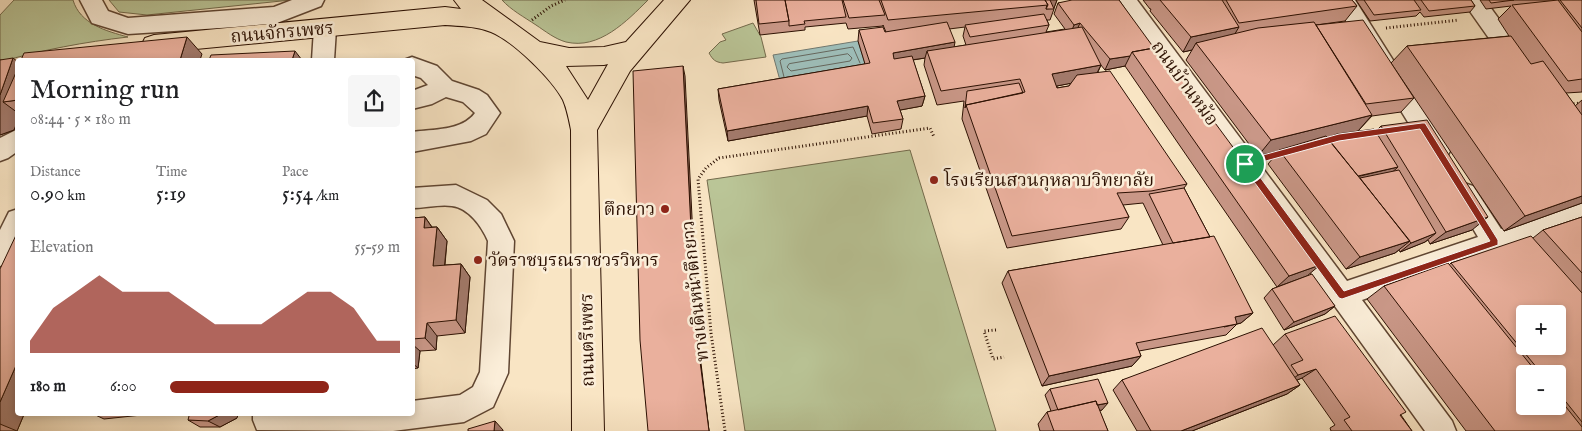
<!DOCTYPE html>
<html lang="en">
<head>
<meta charset="utf-8">
<style>
	:root { --surface:#fff; --page:#f6f6f6; --text:#202124; --muted:#757577; --accent:#8f2418 }
	body { margin:0; font-family:"IM FELL English","Noto Serif Thai",serif; background:var(--page); color:var(--text); height:100vh; display:flex; flex-direction:column; font-size:19px; white-space:nowrap }
	* { box-sizing:border-box; margin:0 }
	p { font-size:16px; color:var(--muted) }
	.icon { flex:none; width:28px; height:28px; fill:none; stroke:currentColor; stroke-width:2; stroke-linecap:round; stroke-linejoin:round }
	.map { position:relative; flex:1; overflow:hidden }
	.side { position:absolute; left:15px; top:58px; width:400px; height:358px; display:flex; flex-direction:column; background:var(--surface); border-radius:5px; box-shadow:0 2px 8px #0003 }
	.side>* { flex:none }
	.controls { position:absolute; left:1516px; top:305px; display:grid; gap:10px }
	.controls a { display:grid; place-items:center; width:50px; height:50px; border-radius:5px; background:var(--surface); box-shadow:0 2px 8px #0003; font-size:25px }
	.pin { position:absolute; display:grid; place-items:center; width:42px; height:42px; color:#fff; margin:-21px; border:2px solid #fff; border-radius:50%; box-shadow:0 1px 5px #0007 }
	.round { display:grid; place-items:center; flex:none; width:52px; height:52px; border-radius:5px; background:var(--page) }
	.summary { display:flex; align-items:center; justify-content:space-between; height:85px; padding:0 15px }
	h1 { font-size:28px; font-weight:600; line-height:38px }
	.stats { display:grid; grid-template-columns:repeat(3,1fr); gap:8px; height:85px; padding:5px 15px }
	.stats div { display:grid; align-content:center }
	.stats b { font-size:21px; font-weight:600 }
	.stats small { font-size:14px; font-weight:400 }
	.stats p { font-size:14px }
	.chart { height:140px; padding:10px 15px }
	.chart p { display:flex; justify-content:space-between }
	.chart svg { width:100%; height:90px; margin-top:5px; fill:var(--accent); opacity:.7 }
	ul { padding:0 15px; list-style:none; font-size:16px }
	li { display:grid; grid-template-columns:80px 60px 1fr; align-items:center; height:38px }
	li i { height:12px; border-radius:6px; background:var(--accent) }
	.map>svg:first-child { display:block }
</style>
</head>
<body>
<div class="map">
<svg width="1582" height="431" viewBox="0 0 1582 431">
	<rect width="100%" height="100%" fill="#f9e5c4"/>
	<filter id="stains"><feTurbulence type="fractalNoise" baseFrequency=".004" numOctaves="4"/><feColorMatrix values="0 0 0 0 .2 0 0 0 0 .09 0 0 0 0 .02 0 0 0 .5 -.17"/></filter>
	<radialGradient id="worn" r=".72"><stop offset=".6" stop-color="#630" stop-opacity="0"/><stop offset="1" stop-color="#630" stop-opacity=".3"/></radialGradient>
	<!-- green -->
	<path fill="#bac597" stroke="#736a4c" d="M14 0H73C80 24 106 31 128 37 84 42 42 50 0 62V15Z
		M109 0H291L147 15 119 12Z
		M502 0H648C627 21 599 50 566 42 555 39 545 31 536 25 524 17 511 10 502 0Z
		M753 23 761 37 766 57 723 63C715 62 713 60 709 53L720 42 726 40 722 34Z
		M910 150 996 431H745L707 180Z"/>
	<!-- water -->
	<path fill="#9ebeb9" stroke="#707870" d="M858 41 867 70 781 84 773 55Z"/>
	<g fill="none" stroke-linecap="round" stroke-linejoin="round">
		<!-- shore -->
		<path stroke="#65675e" stroke-width="1" d="M848 54 852 58 850 61 791 71 787 67 789 64Z
			M784 77 780 61 782 59 853 47 860 63"/>
		<defs>
			<path id="minor" d="M80 0H102L108 11 128 18 274 7 292 0H324L321 6 277 23 235 27 128 34 92 23Z
				M1114 0H1137L1347 281 1478 237 1452 193 1455 186 1464 183 1473 186 1501 229 1582 201V223L1362 300 1452 421 1456 431H1425Z
				M1333 0H1355L1446 144 1450 151 1446 158 1438 161 1430 158Z
				M1462 0H1485L1528 59 1531 65 1528 71 1520 74 1512 71Z
				M325 21 333 23 336 29 334 60H312L314 29 317 23Z
				M412 57 437 66 452 81 479 90 487 95 500 113 486 134 471 141 412 152V132C433 129 462 131 475 113L463 102 446 97 432 104 412 109V91L428 85 421 78 412 75V60H404Z
				M18 129V151L8 158 0 161V138Z
				M456 185 487 200 501 214 514 241 508 373 493 407 464 422 393 431 257 430 253 420V412H281L284 416 320 412H412V401L460 395 473 387 480 372 488 241C482 227 469 208 452 206 440 204 425 208 412 208V188Z
				M18 209V246L9 263 0 266V230L9 212Z"/>
			<path id="major" d="M454 0H482L540 42 569 48 604 47 626 42 664 0H690L630 71 597 130 604 431H572L571 130C569 120 567 109 563 100 552 79 513 41 491 32 476 26 460 26 445 25L154 53 145 50 142 44 145 38 154 35 445 7 461 9ZM608 64 588 100 566 66 604 65Z"/>
		</defs>
		<!-- minor casing -->
		<use href="#minor" stroke="#5f4532" stroke-width="3"/>
		<!-- major casing -->
		<use href="#major" stroke="#2c1002" stroke-width="2"/>
		<!-- path -->
		<path stroke="#2c1002" stroke-width="3" stroke-dasharray="1 2.5" stroke-linecap="butt" d="M532 20 551 6 565 0
			M1386 28 1459 20
			M1570 104 1582 103
			M996 330 984 331 993 359 1004 357
			M725 431 711 333 698 179 706 168 719 158 930 128 934 137"/>
		<!-- minor -->
		<use href="#minor" fill="#fbeed9" fill-rule="evenodd"/>
		<!-- major -->
		<use href="#major" fill="#f9e5c4" fill-rule="evenodd"/>
	</g>
	<!-- wall -->
	<path fill="#c99787" stroke="#2c1002" fill-rule="evenodd" d="M754 0H1057L1054 8V9L1050 20H1047L1049 25 1046 32 1065 29 1054 14 1058 3 1119 0 1308 275 1335 306 1325 314 1284 330 1264 298 1272 289 1289 283 1277 287 1125 66 1105 70 1100 64 1101 65 1098 72 1187 184 1184 188 1210 237 1253 313 1241 323 1237 324 1226 335 1139 351 1141 356 1132 366 1042 386 1002 283 1008 271 1163 245 1143 203 1123 205 1129 217 1121 229 1007 248 962 119 964 101 937 105 924 65 925 58 913 60 925 96 922 106 900 110 903 119 901 129 872 134 867 116 728 141 719 100 718 89 865 64 858 41 859 30 886 32 883 25V26L848 29 846 23 805 27V30L760 35ZM965 27 963 36 966 45 954 47 949 29ZM1071 83 1069 86 1057 88V86Z
		M1143 0H1352L1357 6 1345 21 1316 25 1414 98 1401 112 1372 116 1358 131H1376L1381 126 1472 230 1430 244 1428 240 1425 242 1400 252 1399 250 1395 253 1346 269 1268 164 1279 151 1258 156 1186 60 1192 50 1183 52 1150 11 1151 9H1150Z
		M1356 0H1471L1475 6 1470 12 1424 17 1420 12 1416 16 1370 21Z
		M1480 0H1582V92L1566 93 1575 106 1582 100V203L1504 231 1391 63 1407 46 1509 36 1498 19 1511 6 1486 9Z
		M0 60 18 62V120L14 130 0 135Z
		M425 217 432 227H437L447 241 445 265 461 264 470 277 465 333 437 336 436 350 420 351 418 368 412 369V218Z
		M1582 217V431H1466L1367 299 1384 286 1449 265 1451 263 1533 238 1543 230ZM1525 374H1558V406Z
		M0 269 18 412H25L17 431H0Z
		M1285 334 1401 415 1412 431H1331L1330 428 1335 425 1302 378 1297 380 1300 385 1287 394 1192 431H1137L1113 390 1122 380 1273 345Z
		M1050 389 1102 410H1099L1108 431H1040L1038 424 1047 412 1051 411 1045 395Z
		M89 412H170L104 419Z
		M237 418 220 427H200L188 420Z"/>
	<!-- shaded-wall -->
	<path fill="#a47b6e" stroke="#2c1002" d="M1048 0H1057L1054 8 1046 9Z
		M1080 23 1075 34 1070 35 1074 25Z
		M1239 27 1230 42 1196 43 1192 50 1183 52 1191 37Z
		M187 37 202 54 200 60H180Z
		M955 42 953 53 927 51 925 58 891 63 893 53Z
		M295 51 302 60H292Z
		M1130 56 1125 66 1105 70 1110 59Z
		M13 58 18 62V100L3 102 18 113V120L14 130 0 135V95Z
		M1101 65 1094 79 1046 88 1052 74Z
		M683 66 685 76 698 338 709 431 696 330Z
		M925 96 922 106 895 111 897 101Z
		M868 106 867 116 728 141 727 131Z
		M1372 115 1358 131 1258 156 1271 140Z
		M1398 167 1387 177 1363 183 1356 177Z
		M1582 196V203L1504 231 1525 216Z
		M425 217 435 232 424 228Z
		M1488 217 1472 230 1430 244 1446 232Z
		M437 227 447 241 443 280 433 266Z
		M1436 233 1425 242 1400 252 1411 243Z
		M1410 241 1395 253 1346 269 1360 257Z
		M461 264 470 277 465 333 456 320Z
		M1320 265 1307 276 1277 287 1289 276Z
		M1335 306 1325 314 1284 330 1294 322Z
		M1253 313 1241 323 1224 327 1235 317Z
		M427 323 437 336 436 350 425 338Z
		M412 344 420 351 418 368 412 363Z
		M1141 356 1132 366 1042 386 1049 376Z
		M18 361V412H25L17 431 0 424V402Z
		M1316 369 1302 378 1285 385 1298 375Z
		M1300 385 1287 394 1192 431H1181Z
		M1108 403 1102 410 1054 420 1059 413Z
		M225 412H239L237 418 220 427 208 421Z
		M495 421 503 430V431H494Z"/>
	<!-- building -->
	<path fill="#eab09d" stroke="#2c1002" fill-rule="evenodd" d="M756 0H785L789 21 759 24Z
		M785 0H842L846 17 804 21 805 24 789 26V21Z
		M843 0H879L885 15 849 18Z
		M881 0H1045L1048 5 888 20Z
		M1045 0H1050L1054 9H1046L1048 5Z
		M1072 0H1119L1154 48 1132 52 1130 56 1110 59 1080 23 1074 25 1058 3Z
		M1160 0H1222L1239 27 1191 37Z
		M1226 0H1352L1357 6 1239 23Z
		M1364 0H1414L1421 10 1374 15Z
		M1421 0H1471L1475 6 1429 11Z
		M1489 0H1514L1491 3Z
		M1558 0 1582 32V79L1568 81 1512 5Z
		M1560 0H1582V28Z
		M1044 14 1049 25 970 37 965 25Z
		M1363 20 1414 98 1366 104 1316 25Z
		M947 22 955 42 893 53 894 59 912 56 925 96 897 101 903 119 873 123 868 106 727 131 718 89 870 63 859 30 883 27 885 32Z
		M1314 22 1372 115 1271 140 1196 43 1258 28Z
		M1082 27 1101 65 1052 74 1057 88 1069 86 1077 75 1110 71 1187 184 1151 191 1117 193 1129 217 1012 236 966 105 1025 92 1020 79 941 91 927 51Z
		M1511 36 1531 64 1543 61 1582 115V196L1525 216 1407 46Z
		M187 37 180 60H21L24 53Z
		M1159 47 1320 265 1289 276 1132 52Z
		M295 51 292 60H209L211 55Z
		M13 58 0 95V60Z
		M683 66 696 330 709 431H648L640 340 633 71Z
		M18 68V100L3 102Z
		M1019 83 1023 93 966 105 965 108 967 91Z
		M1427 120 1488 217 1446 232 1381 126Z
		M1374 129 1398 167 1358 176 1327 138 1337 134Z
		M1326 136 1410 241 1360 257 1279 150Z
		M1399 170 1436 233 1411 243 1360 178Z
		M1184 188 1210 237 1173 243 1149 194Z
		M425 217 424 228 437 227 433 266 461 264 456 320 427 323 425 338 412 339V218Z
		M1582 217V273L1543 230Z
		M18 231V361L0 402V269Z
		M1214 236 1253 313 1235 317 1237 324 1136 343 1141 356 1049 376 1008 271Z
		M1531 236 1582 293V422L1558 392V374H1542L1451 263ZM1525 314H1558V346H1525Z
		M1448 263 1538 374H1525V406H1558V397L1582 427V431H1495L1384 286Z
		M1312 274 1335 306 1294 322 1272 289Z
		M1335 316 1406 412 1400 415 1412 431H1352L1344 420 1350 417 1316 369 1298 375 1291 365 1303 360 1285 334Z
		M1262 328 1300 385 1181 431H1151L1122 380Z
		M1098 379 1108 403 1097 405 1096 401 1058 410 1050 389Z
		M1096 401 1108 431H1054L1047 412Z
		M190 412H225L208 421 188 420Z
		M495 421 494 431H468V429Z"/>
	<!-- route -->
	<path fill="#8f2418" stroke="#fff" fill-rule="evenodd" d="M1422 123H1425L1498 240V245L1342 299 1339 298 1241 164 1245 160 1339 134ZM1420 129 1490 241 1344 291 1251 165 1339 141Z"/>
	<!-- markers -->
	<g fill="#8f2418" stroke="#fbeed9" stroke-width="2">
		<circle cx="934" cy="180" r="5"/>
		<circle cx="665" cy="209" r="5"/>
		<circle cx="478" cy="260" r="5"/>
	</g>
	<g text-anchor="middle" stroke-width="5" stroke-linejoin="round" paint-order="stroke">
		<!-- street labels -->
		<g font-size="18" fill="#2c1002" stroke="#fbeed9">
			<text transform="translate(282 32) rotate(-5)" y="6">ถนนจักรเพชร</text>
			<text transform="translate(1185 83) rotate(54)" y="6">ถนนบ้านหม้อ</text>
			<text transform="translate(695 291) rotate(-96)" y="6">ทางเดินหน้าตึกยาว</text>
			<text transform="translate(587 340) rotate(-91)" y="6">ถนนตรีเพชร</text>
		</g>
		<!-- poi labels -->
		<g font-size="18" fill="#2c1002" stroke="#fbeed9" text-anchor="start">
			<text x="944" y="186">โรงเรียนสวนกุหลาบวิทยาลัย</text>
			<text x="655" y="215" text-anchor="end">ตึกยาว</text>
			<text x="488" y="266">วัดราชบุรณราชวรวิหาร</text>
		</g>
	</g>
	<rect width="100%" height="100%" filter="url(#stains)"/>
	<rect width="100%" height="100%" fill="url(#worn)"/>
</svg>
<div class="controls">
<a>+</a>
<a>−</a>
</div>
<div class="pin" style="left:1245px;top:164px;background:#1e9e55"><svg class="icon" aria-label="arrive" viewBox="0 0 24 24"><path d="M6 21V4h12l-3 4 3 4H6"/></svg></div>
<section class="side">
<div class="summary"><div><h1>Morning run</h1><p>08:44 · 5 × 180 m</p></div><a class="round"><svg class="icon" aria-label="share" viewBox="0 0 24 24"><path d="M12 15V3M7 8l5-5 5 5M5 13v7h14v-7"/></svg></a></div>
<div class="stats">
<div><p>Distance</p><b>0.90<small> km</small></b></div>
<div><p>Time</p><b>5:19</b></div>
<div><p>Pace</p><b>5:54<small> /km</small></b></div>
</div>
<div class="chart"><p><span>Elevation</span>55–59 m</p>
<svg viewBox="0 0 160 44" preserveAspectRatio="none"><path d="M0 44V38L10 22L20 14L30 6L40 14L50 14L60 14L70 22L80 30L90 30L100 30L110 22L120 14L130 14L140 22L150 38L160 38V44z"/></svg>
</div>
<ul>
<li><b>180 m</b>6:00<i style="width:69%"></i></li>
</ul>
</section>
</div>
</body>
</html>
